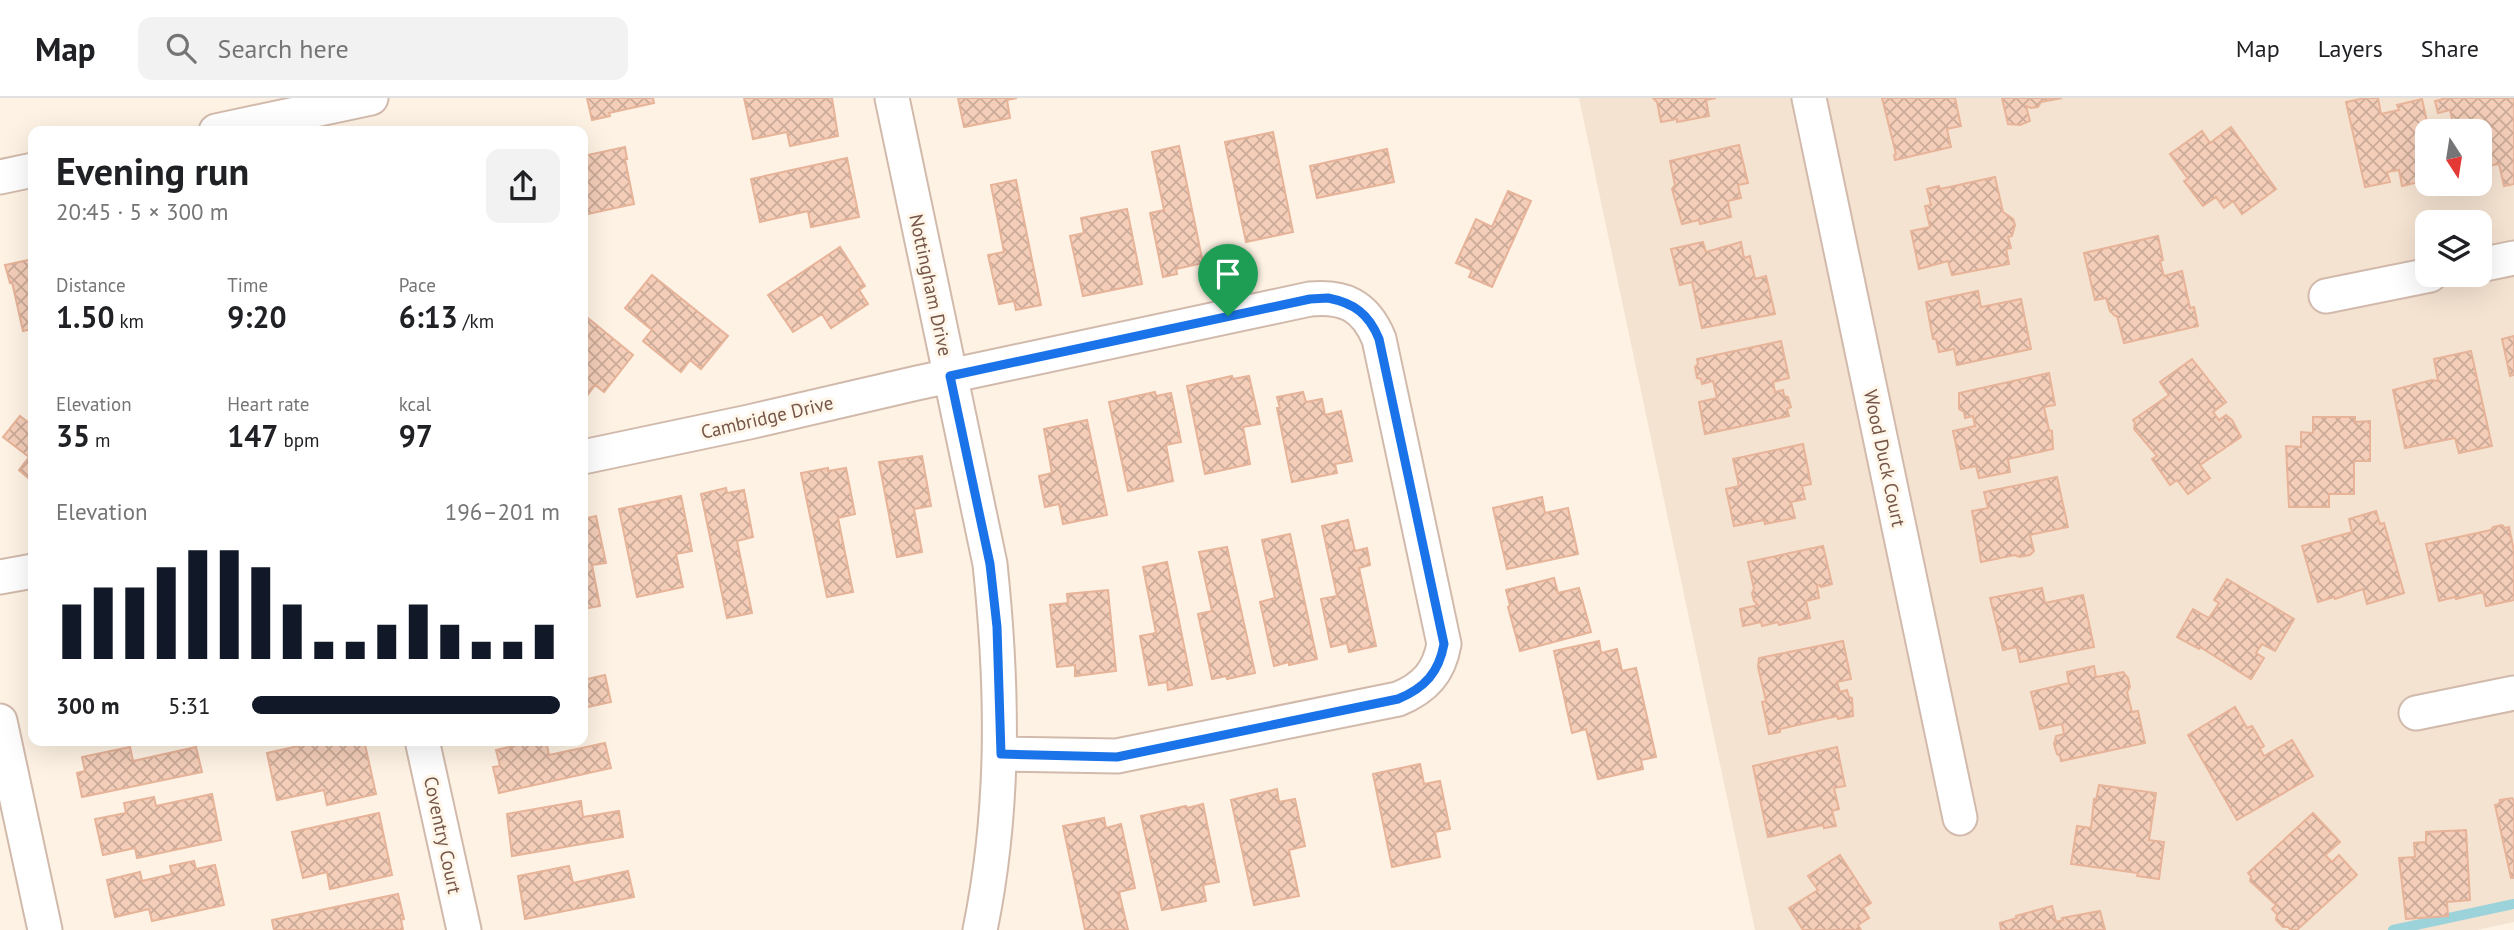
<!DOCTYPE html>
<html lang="en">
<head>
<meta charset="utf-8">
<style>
	:root { --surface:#fff; --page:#f2f2f2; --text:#202124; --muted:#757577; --line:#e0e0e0; --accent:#111827 }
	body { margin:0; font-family:"PT Sans",sans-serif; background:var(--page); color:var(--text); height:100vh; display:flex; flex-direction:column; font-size:26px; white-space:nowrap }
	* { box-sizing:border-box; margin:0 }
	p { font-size:23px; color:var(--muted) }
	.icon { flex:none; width:38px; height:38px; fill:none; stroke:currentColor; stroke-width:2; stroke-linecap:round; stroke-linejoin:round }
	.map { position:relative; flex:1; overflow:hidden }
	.side { position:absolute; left:28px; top:28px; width:560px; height:620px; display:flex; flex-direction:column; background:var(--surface); border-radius:14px; box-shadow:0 7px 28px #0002 }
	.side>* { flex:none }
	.needle { width:46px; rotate:168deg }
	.buttons { position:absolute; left:2415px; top:21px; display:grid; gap:14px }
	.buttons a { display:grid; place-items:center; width:77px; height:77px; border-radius:14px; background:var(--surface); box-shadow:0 7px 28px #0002; font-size:35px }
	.pin { position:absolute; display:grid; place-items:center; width:60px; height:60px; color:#fff; margin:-72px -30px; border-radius:50% 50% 50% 0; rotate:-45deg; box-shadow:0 0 7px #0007 }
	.pin .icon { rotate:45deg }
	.round { display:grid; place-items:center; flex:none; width:74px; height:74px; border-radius:14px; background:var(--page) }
	.head { display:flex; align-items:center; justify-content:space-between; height:119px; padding:0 28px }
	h1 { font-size:38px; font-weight:600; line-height:52px }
	.stats { display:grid; grid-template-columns:repeat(3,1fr); gap:10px; height:119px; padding:7px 28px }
	.stats div { display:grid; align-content:center }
	.stats b { font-size:30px; font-weight:600 }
	.stats small { font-size:19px; font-weight:400 }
	.stats p { font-size:19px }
	.chart { height:196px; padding:14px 28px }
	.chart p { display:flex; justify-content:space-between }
	.chart svg { width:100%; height:126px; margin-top:7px; stroke:var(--accent); stroke-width:6 }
	ul { padding:0 28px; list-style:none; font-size:23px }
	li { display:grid; grid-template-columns:112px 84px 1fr; align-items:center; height:52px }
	li i { height:18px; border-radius:9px; background:var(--accent) }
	header { display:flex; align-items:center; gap:42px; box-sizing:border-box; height:98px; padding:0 35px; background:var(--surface); border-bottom:2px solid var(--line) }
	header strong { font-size:33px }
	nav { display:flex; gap:38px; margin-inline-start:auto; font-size:24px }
	.search { width:490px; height:63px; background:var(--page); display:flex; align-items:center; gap:18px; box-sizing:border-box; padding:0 24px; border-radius:14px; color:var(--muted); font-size:26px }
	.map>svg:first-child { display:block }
</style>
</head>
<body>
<header>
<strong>Map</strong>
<div class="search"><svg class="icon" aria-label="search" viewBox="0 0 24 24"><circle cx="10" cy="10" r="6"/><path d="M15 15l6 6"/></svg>Search here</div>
<nav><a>Map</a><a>Layers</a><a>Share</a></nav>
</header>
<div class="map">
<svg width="2514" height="832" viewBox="0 0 2514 832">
	<defs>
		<pattern id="building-cross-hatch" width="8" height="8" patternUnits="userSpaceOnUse" patternTransform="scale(1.75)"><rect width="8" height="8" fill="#f4ceb9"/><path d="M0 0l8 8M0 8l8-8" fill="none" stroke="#caaa98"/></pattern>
	</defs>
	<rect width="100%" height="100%" fill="#fdf2e3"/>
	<!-- residential -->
	<path fill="#f5e3d1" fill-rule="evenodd" d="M1579 0H2514V824L2477 832H1755ZM2427 33H2480V86H2427ZM2427 124H2480V177H2427Z"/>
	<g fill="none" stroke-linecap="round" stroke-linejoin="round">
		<!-- stream -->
		<path stroke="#9cd3da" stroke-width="10" d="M2393 832 2514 806"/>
	</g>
	<!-- building -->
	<path fill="url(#building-cross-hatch)" stroke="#e7b399" stroke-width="2" d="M587 0H653L654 5 609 15 610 18 592 22Z
		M744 0H832L838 38 790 48 787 34 753 41Z
		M958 0H1017L1007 2 1010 20 964 29Z
		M1653 0H1716L1706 2 1709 18 1677 24V21L1661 24 1657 4Z
		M1882 0H1955L1961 28 1947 31 1951 49 1895 62 1894 57 1896 56Z
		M2002 0H2062L2041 4 2038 9 2031 10 2026 8 2030 23 2020 27 2008 26Z
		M2365 0H2378L2381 16 2399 12 2397 7 2422 1 2429 33 2427 82 2402 88 2399 72 2387 74 2390 84 2365 89 2346 4Z
		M2447 0H2514V86L2504 88 2499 66 2488 68 2490 76 2480 82V33H2455L2450 12 2438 15 2435 3Z
		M2231 29 2276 91 2242 116 2233 103 2224 110 2216 99 2203 108 2184 83 2188 81 2170 56 2202 33 2210 45Z
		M1273 34 1293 134 1246 144 1225 44Z
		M1739 47 1748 85 1738 87 1741 100 1728 103 1731 119 1700 126 1699 122 1682 126 1672 91 1675 87 1670 63Z
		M1179 48 1203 165 1176 171 1177 176 1163 179 1150 115 1164 112 1152 54Z
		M625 49 627 61H625L634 106 583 117V58Z
		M1387 51 1394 84 1317 100 1310 68Z
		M847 60 859 119 811 129 808 113 760 124 751 81Z
		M1995 79 2003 114 2013 121 2015 127 2012 138 2008 139 2011 150 2006 151 2009 166 1952 177 1948 163 1919 171 1911 133 1930 129 1925 108 1931 107 1927 91 1939 88 1940 91Z
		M1016 82 1041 207 1016 212 1014 203 999 206 988 157 1004 154 991 87Z
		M1508 93 1531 103 1492 189 1469 179 1472 172 1456 165 1476 121 1492 129Z
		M1127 111 1142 186 1083 198 1070 138 1084 135 1081 120Z
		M2158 138 2163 162 2160 163 2164 178 2182 173 2190 210 2194 209 2198 228 2124 245 2117 218H2115L2110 213 2106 200 2095 202 2084 155Z
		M1703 144 1706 154 1741 144 1744 160 1750 158 1755 181 1766 178 1775 216 1702 230 1692 184 1680 187 1671 151Z
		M840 149 865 188 859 192 868 206 831 230 822 216 793 234 768 197Z
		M33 161V231L23 233 12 184 10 185 5 167Z
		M652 177 728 238 701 271 690 262 681 274 643 243 652 232 625 210Z
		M1978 193 1981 209 2021 201 2031 251 1957 267 1954 251 1939 254 1936 241H1933L1926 204Z
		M583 216 633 257 604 294 595 287 587 298 583 294Z
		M2514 238V277L2510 278 2502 241Z
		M1781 243 1789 280 1773 284 1775 294 1783 292 1784 298 1788 299 1791 309 1787 311 1789 318 1705 336 1699 304 1717 300 1713 283 1702 286 1701 281 1697 280 1695 269 1698 266 1697 261Z
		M2471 253 2492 348 2459 355 2455 340 2405 350 2393 292 2432 282 2438 283 2434 261Z
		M2192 261 2226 304 2213 314 2219 322 2226 317 2232 322 2241 339 2200 367 2210 380 2188 396 2177 382 2170 387 2152 361 2157 358 2134 331 2135 325 2133 322 2169 297 2160 284Z
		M2049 275 2055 307 2044 309 2049 332 2052 333 2053 351 2008 361 2010 374 1979 380 1976 368 1961 371 1953 333 1975 328 1973 318 1965 320 1964 314 1959 311V295Z
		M1232 278 1233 281 1249 278 1260 326 1243 329 1250 366 1205 376 1187 288Z
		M1155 294 1156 298 1171 295 1181 344 1166 347 1173 383 1128 393 1109 304Z
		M1303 294 1306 304 1322 301 1325 317 1341 313 1352 363 1335 366 1337 375 1292 384 1277 310H1280L1277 299Z
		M20 318 33 328V384L19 372 29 359 3 339Z
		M2313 319H2355V324L2370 323V363H2354V396H2329V409H2289L2286 348 2301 349V334L2313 335Z
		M1087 322 1107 417 1063 426 1059 406 1045 409 1039 378 1052 375 1044 331Z
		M1803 346 1811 386 1802 388 1805 401 1791 404 1795 420 1765 426 1764 422 1734 428 1726 391 1739 388 1733 361Z
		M922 358 931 408 914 411 922 454 897 459 879 364Z
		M828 370V373L846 370 855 416 838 420 853 494 827 499 801 375Z
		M2057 379 2068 429 2030 437 2034 453 2030 457 2019 459 2015 457 1981 464 1972 413 1988 410 1984 394Z
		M726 390 727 395 744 392 753 439 737 443 752 515 727 520 701 396Z
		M681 398 692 453 676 456 683 489 637 499 619 411Z
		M1542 399 1545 415 1568 410 1578 456 1507 471 1493 410Z
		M2376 413 2380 426 2384 425 2404 495 2367 506 2363 491 2335 501 2334 499 2318 504 2302 448 2352 434 2349 421Z
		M596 418 606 465 592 467 600 508 583 511V421Z
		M1348 422 1355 453 1367 450 1370 467 1359 470 1376 548 1349 554 1347 545 1331 549 1321 501 1337 498 1322 428Z
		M2502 427 2505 430 2509 429 2514 453V502L2486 508 2483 494 2456 501 2455 499 2439 503 2426 446 2491 432 2493 429Z
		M1290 436 1317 561 1289 567V564L1274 568 1260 504 1275 500 1262 442Z
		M1823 448 1832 486 1821 489 1820 487 1817 488 1819 500 1806 503 1810 520 1779 527 1778 524 1762 528 1761 524 1743 528 1740 511 1758 507 1754 503 1752 495 1754 491 1748 464Z
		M1227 449 1255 575 1227 581 1226 578 1212 581 1198 516 1212 513 1199 454Z
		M1167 464 1192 587 1168 592 1167 584 1149 587 1140 538 1156 535 1143 469Z
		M1554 480 1558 495 1579 490 1591 534 1520 553 1508 509 1510 507 1506 492Z
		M2227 481 2294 521 2275 553 2262 546 2256 555 2264 560 2251 581 2200 549 2199 551 2177 539 2193 511 2209 520 2219 505 2214 502Z
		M2042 490 2045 505 2083 497 2094 549 2020 564 2017 549 2003 552 1990 500Z
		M1108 492 1116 573 1075 578V567L1057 569 1050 507 1068 505 1067 496Z
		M1599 543 1601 555 1617 551 1622 573 1636 570 1656 659 1641 662 1643 671 1598 681 1586 631 1572 635 1554 553Z
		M1843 543 1851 581 1837 584 1840 594 1847 592 1849 599 1852 600 1853 618 1838 621 1837 618 1780 631V634L1769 636 1762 604 1766 603 1758 569 1759 560Z
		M2094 568 2096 579 2123 574 2128 580 2130 589 2127 594 2132 614 2138 613 2145 645 2061 663 2060 658 2057 656 2054 646 2056 638 2064 636 2062 626 2040 631 2031 594 2069 585 2067 574Z
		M605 577 611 604 583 610V582Z
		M2235 609 2247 630 2252 628 2264 648 2260 651 2264 658 2292 642 2313 678 2237 722 2188 637Z
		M325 642H364L376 696 327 707 324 692 277 702 267 655Z
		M541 642H546L549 657 605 645 611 670 499 695 493 669 500 668 496 652Z
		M130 649 133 663 196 649 202 674 82 699 77 675 85 673 82 659Z
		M1837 649 1845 688 1834 690 1839 711 1832 713 1836 728 1824 730 1823 727 1768 739 1753 668Z
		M1420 666 1424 686 1440 683 1450 731 1435 734 1440 759 1392 769 1373 676Z
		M2099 687 2156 695 2149 742 2164 744 2159 781 2137 778 2138 775 2071 766 2077 728 2091 730 2094 701 2096 702Z
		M1277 691 1279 704 1295 701 1305 748 1289 752 1299 798 1254 807 1231 702Z
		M212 696 221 742 137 760 135 750 103 757 95 721 126 715 124 705 154 699 156 708Z
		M2512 700 2514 703V780H2511L2495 707 2499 706 2500 702Z
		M581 703 583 719 619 713 623 739 512 758 507 716Z
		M1203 706 1219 784 1203 787 1206 803 1162 812 1141 718 1186 708 1187 710Z
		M379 715 392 777 330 791 327 774 303 780 292 734Z
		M2313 715 2340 744 2325 757 2332 764 2339 757 2357 777 2297 832H2291L2288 829H2283L2276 822 2277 816 2272 811 2276 807 2250 783 2251 778 2248 775Z
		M1104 720 1106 730 1121 726 1135 790 1119 794 1128 832H1085L1063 728Z
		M2466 732 2470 802 2447 804 2448 818 2406 821 2399 760 2415 759 2414 745 2426 744V734Z
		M1840 757 1871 805 1863 810 1869 820 1858 827 1861 832H1803L1789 810 1818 792 1808 778Z
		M194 763 196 771 215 767 224 807 152 823 149 811 115 819 107 782 140 774 142 783 172 776 170 768Z
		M569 768 573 785 628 773 634 799 525 821 518 778Z
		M398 796 404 821 401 822 403 832H274L272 822Z
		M2052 808 2056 824 2063 822 2062 820 2100 813 2105 832H2001L2000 825 2017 820 2016 818Z"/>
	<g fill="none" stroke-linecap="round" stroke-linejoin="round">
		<defs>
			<path id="street" d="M892 0 990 466C1003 589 1005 710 980 832
				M1809 0 1960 720
				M216 33 371 0
				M0 79 33 72
				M2480 167 2514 160
				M2326 198 2430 177
				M583 359 749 324 917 285 1310 201C1344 198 1365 207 1379 241L1444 546C1439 574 1425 590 1398 601L1117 658 1001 656
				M0 479 33 473
				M2416 615 2514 595
				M0 623 45 832
				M422 642 464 832"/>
		</defs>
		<!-- street casing -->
		<use href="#street" stroke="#d1baac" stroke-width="37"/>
		<!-- street -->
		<use href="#street" stroke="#fff" stroke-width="33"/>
	</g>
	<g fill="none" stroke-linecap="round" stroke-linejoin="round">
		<defs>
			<path id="route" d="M1328 200C1354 205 1369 216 1379 241L1444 546C1439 574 1425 590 1398 601L1117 659 1001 656 997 529 990 466 950 278 1310 201Z"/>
		</defs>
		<!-- route casing -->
		<use href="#route" stroke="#fff" stroke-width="14"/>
		<!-- route -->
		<use href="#route" stroke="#1a73e8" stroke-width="9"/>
	</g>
	<g text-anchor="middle" stroke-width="6" stroke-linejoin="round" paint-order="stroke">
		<!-- street labels -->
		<g font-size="19" fill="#765648" stroke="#fff6ea">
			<text transform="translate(931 187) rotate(78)" y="7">Nottingham Drive</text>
			<text transform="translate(767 319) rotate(-13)" y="7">Cambridge Drive</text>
			<text transform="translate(1885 360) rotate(78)" y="7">Wood Duck Court</text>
			<text transform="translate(443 737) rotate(78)" y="7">Coventry Court</text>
		</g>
	</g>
</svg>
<div class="buttons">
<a><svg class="needle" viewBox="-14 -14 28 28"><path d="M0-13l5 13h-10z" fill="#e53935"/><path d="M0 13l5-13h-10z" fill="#757577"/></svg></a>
<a><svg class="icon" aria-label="layers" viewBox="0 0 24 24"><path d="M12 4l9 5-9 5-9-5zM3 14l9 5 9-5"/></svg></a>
</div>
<div class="pin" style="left:1228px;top:218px;background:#1e9e55"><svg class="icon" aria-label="arrive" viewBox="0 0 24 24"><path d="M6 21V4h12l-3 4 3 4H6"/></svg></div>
<section class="side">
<div class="head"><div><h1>Evening run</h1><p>20:45 · 5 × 300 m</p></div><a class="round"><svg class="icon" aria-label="share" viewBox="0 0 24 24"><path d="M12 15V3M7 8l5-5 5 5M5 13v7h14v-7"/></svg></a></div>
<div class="stats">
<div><p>Distance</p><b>1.50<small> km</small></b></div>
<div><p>Time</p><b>9:20</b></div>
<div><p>Pace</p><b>6:13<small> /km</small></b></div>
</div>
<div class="stats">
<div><p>Elevation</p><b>35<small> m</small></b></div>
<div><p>Heart rate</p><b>147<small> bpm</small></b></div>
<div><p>kcal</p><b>97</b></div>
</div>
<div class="chart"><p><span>Elevation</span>196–201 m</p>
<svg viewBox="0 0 160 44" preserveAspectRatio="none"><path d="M5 44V25M15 44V19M25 44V19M35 44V12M45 44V6M55 44V6M65 44V12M75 44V25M85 44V38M95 44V38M105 44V32M115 44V25M125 44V32M135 44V38M145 44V38M155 44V32"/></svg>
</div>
<ul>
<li><b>300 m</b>5:31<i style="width:100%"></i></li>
</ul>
</section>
</div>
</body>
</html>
